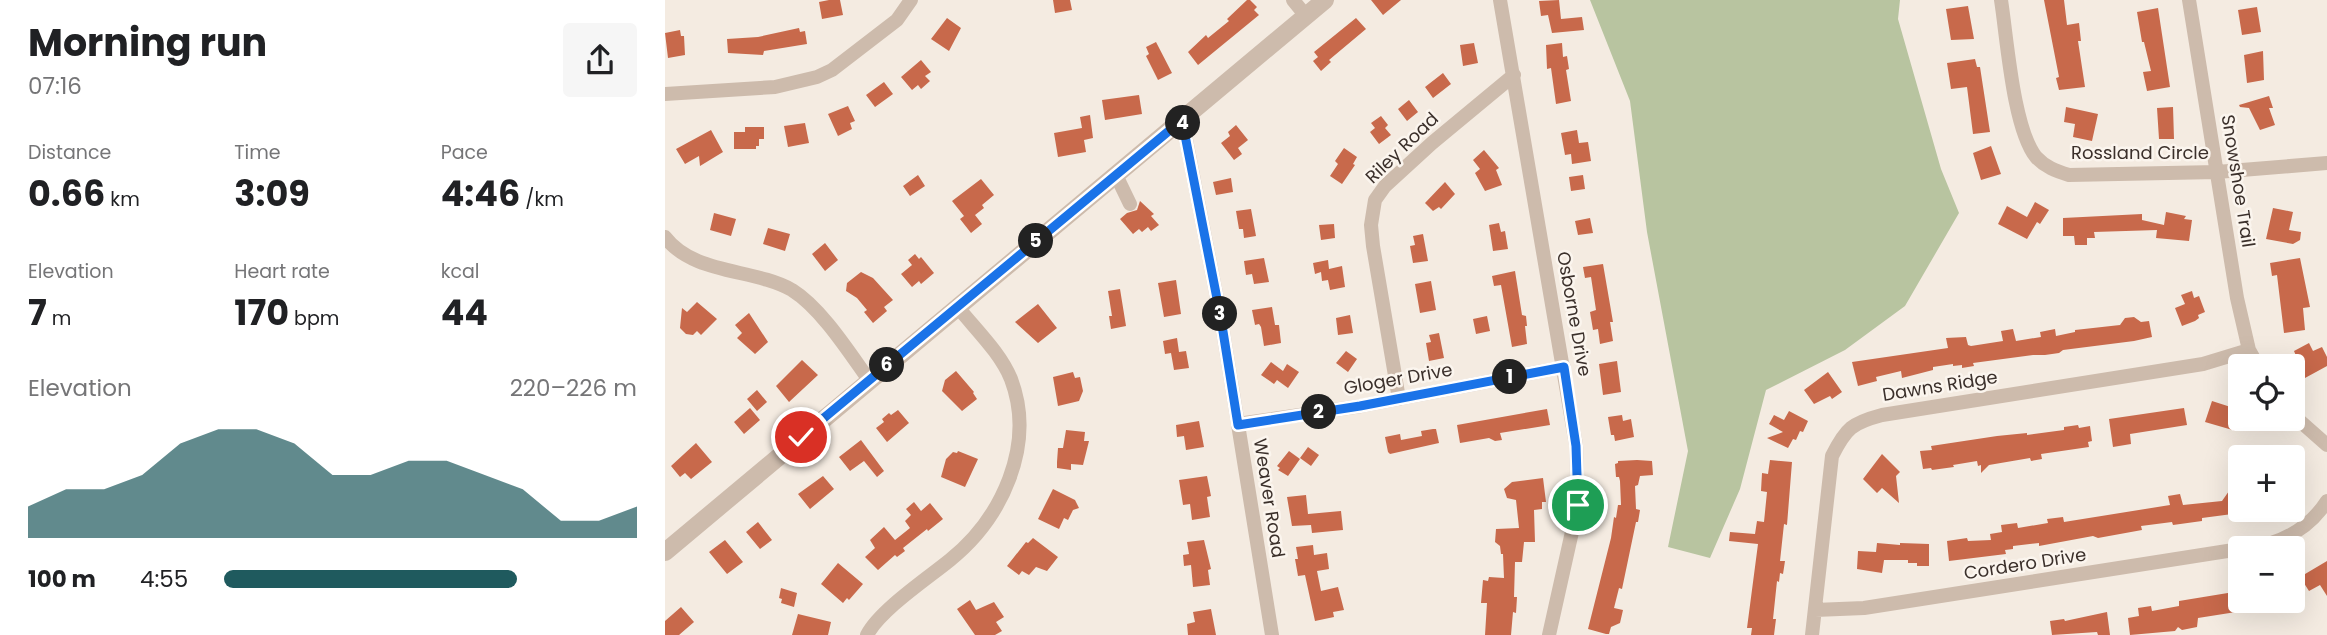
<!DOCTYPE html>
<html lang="en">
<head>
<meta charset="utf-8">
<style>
	:root { --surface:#fff; --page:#f6f6f6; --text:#202124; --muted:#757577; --accent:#1f5a5e }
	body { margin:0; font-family:Poppins,sans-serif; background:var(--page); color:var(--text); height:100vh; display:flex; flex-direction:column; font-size:26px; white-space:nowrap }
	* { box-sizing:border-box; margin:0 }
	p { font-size:23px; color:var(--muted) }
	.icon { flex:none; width:38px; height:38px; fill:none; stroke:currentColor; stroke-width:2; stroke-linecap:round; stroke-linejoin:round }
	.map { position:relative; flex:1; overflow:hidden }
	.panel { display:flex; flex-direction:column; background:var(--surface); width:665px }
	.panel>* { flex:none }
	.fabs { position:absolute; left:1563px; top:354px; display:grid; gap:14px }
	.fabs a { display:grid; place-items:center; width:77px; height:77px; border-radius:7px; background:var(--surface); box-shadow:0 7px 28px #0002; font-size:35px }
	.pin { position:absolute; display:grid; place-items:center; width:60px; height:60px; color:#fff; margin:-30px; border:4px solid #fff; border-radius:50%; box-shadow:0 2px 7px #0007 }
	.km { position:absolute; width:35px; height:35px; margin:-18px; border-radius:50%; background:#222; color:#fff; font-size:19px; line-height:35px; text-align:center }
	.round { display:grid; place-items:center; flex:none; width:74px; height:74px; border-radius:7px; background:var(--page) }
	.overview { display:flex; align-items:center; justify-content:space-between; height:119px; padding:0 28px }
	h1 { font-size:38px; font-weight:700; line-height:52px }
	.metrics { display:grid; grid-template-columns:repeat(3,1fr); gap:10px; height:119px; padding:7px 28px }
	.metrics div { display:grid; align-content:center }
	.metrics b { font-size:35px; font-weight:700 }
	.metrics small { font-size:19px; font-weight:400 }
	.metrics p { font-size:19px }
	.chart { height:196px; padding:14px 28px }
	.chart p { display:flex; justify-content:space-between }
	.chart svg { width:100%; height:126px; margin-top:7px; fill:var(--accent); opacity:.7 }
	ul { padding:0 28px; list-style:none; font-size:23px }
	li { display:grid; grid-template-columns:112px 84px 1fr; align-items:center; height:52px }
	li i { height:18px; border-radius:9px; background:var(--accent) }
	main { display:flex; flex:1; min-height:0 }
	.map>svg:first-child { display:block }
</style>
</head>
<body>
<main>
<section class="panel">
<div class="overview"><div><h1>Morning run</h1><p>07:16</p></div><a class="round"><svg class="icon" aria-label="share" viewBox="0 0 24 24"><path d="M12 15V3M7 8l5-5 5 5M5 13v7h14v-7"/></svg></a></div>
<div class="metrics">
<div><p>Distance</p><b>0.66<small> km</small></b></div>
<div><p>Time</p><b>3:09</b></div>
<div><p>Pace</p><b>4:46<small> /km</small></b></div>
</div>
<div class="metrics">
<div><p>Elevation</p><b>7<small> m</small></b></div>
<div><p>Heart rate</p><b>170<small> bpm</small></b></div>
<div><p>kcal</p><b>44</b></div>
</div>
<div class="chart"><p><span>Elevation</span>220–226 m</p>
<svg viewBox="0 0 160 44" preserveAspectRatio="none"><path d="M0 44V33L10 27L20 27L30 22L40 11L50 6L60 6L70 11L80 22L90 22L100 17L110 17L120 22L130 27L140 38L150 38L160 33V44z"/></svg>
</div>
<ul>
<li><b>100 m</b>4:55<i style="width:71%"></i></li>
</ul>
</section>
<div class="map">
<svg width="1662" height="635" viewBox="0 0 1662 635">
	<rect width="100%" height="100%" fill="#f4ebe1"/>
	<!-- green -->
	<path fill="#b8c4a0" d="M925 0H1235L1233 19 1276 169 1294 213 1240 306 1180 350 1101 390 1075 489 1045 558 1003 547 1023 451 982 232 965 101Z"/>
	<!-- building -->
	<path fill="#c8694b" d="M164 0H175L178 15 157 19 154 2Z
		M388 0H405L407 10 390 13Z
		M582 0H585L592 7 589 10 594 15 533 65 523 52 541 35 543 38 564 21 562 19Z
		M706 0H736L718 15Z
		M894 0 896 19 917 17 919 30 887 33 883 15 876 16 874 1Z
		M1379 0H1399L1402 25 1414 23 1416 41H1413L1420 87 1394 90 1391 78 1394 77Z
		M1303 6 1309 39 1286 40 1281 9Z
		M1592 7 1596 32 1577 35 1573 10Z
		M1493 8 1505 87 1482 91 1478 72 1486 71 1479 42H1477L1472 12Z
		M282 18 296 28 284 51 266 39Z
		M691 18 701 29 664 60 666 62 656 71 648 61 653 57 649 52Z
		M134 28 135 32 140 31 142 44 99 51 98 55 63 53 62 39 93 37Z
		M15 30 16 36H19L20 55 3 58 0 33Z
		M491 42 507 73 493 80 481 56 484 54 481 47Z
		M809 43 813 63 798 66 795 45Z
		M897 43 898 57 902 56 904 69 901 70 906 101 891 104 886 68 882 69 881 45Z
		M1598 51 1599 80 1582 83 1579 55Z
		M1310 59 1312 67H1315L1325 132 1308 134 1302 87 1286 89 1282 63Z
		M256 60 266 72 260 76 265 81 256 89 253 85 247 90 236 77Z
		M778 73 786 84 768 98 760 87Z
		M219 82 228 94 210 107 201 95Z
		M474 95 477 114 440 120 437 100Z
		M1604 96 1608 108H1604L1610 125 1595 130 1584 108 1575 107 1574 105Z
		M744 100 753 112 742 121 733 109Z
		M183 106 190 121 185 123 187 129 173 136 163 114Z
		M1401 107 1433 114 1427 141 1408 137 1410 124 1399 122Z
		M1508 107 1509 139H1494L1492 108Z
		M425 115 428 138 419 140 421 152 393 157 389 133 417 128 415 117Z
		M716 116 723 125 720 128 726 135 714 144 705 132 710 128 706 123Z
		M140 123 144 143 123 147 119 126Z
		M571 125 583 140 573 148 577 154 569 160 556 143 565 136 563 132Z
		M80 127H99V139H94V146H91V149H69V132H80Z
		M46 130 58 152 35 166 34 156 20 164 11 149Z
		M912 130 914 143 923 142 926 161 907 164 906 154 900 155 896 133Z
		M1326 146 1336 174 1316 180 1308 153Z
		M679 148 692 157 688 164 690 165 677 184 665 176 673 164 670 161Z
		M819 150 834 168 831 170 837 185 820 191 810 173 815 169 808 160Z
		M253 175 260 186 245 196 238 186Z
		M918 175 920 189 906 191 904 177Z
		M566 178 568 192 551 195 548 182Z
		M316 179 329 195 317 205 319 208 310 215 317 224 306 233 295 219 299 216 287 201Z
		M780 182 790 194 776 209 774 207 768 211 760 203Z
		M475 201 489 214 486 216 494 225 486 231 483 227 477 232 474 229 468 234 455 219 462 213 472 210Z
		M1370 202 1384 210 1375 224 1372 222 1362 239 1333 224 1342 206 1362 217Z
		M1608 208 1628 212 1624 230 1636 232 1635 240 1628 244 1601 239Z
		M586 209 591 236 579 238 578 229H574L571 211Z
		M1501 212 1521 216 1519 219 1527 220 1524 241 1491 238 1492 230 1429 232 1430 238H1422V245H1410L1409 236H1398V218L1477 214V220L1499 225Z
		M49 213 71 219 66 236 45 230Z
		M925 218 928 233 913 235 910 221Z
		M834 223 836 232 840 231 843 249 828 251 824 225Z
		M669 224 670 238 656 240 654 225Z
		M103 228 125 234 120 251 98 244Z
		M758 234 763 261 748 263 745 246 750 245 748 236Z
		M160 243 173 260 160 271 147 254Z
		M250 254 254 259 256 257 269 273 256 284 254 281 247 287 236 274 247 265 243 260Z
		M599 258 604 282 589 284 587 274 581 275 579 261Z
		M1635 258 1645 307 1638 308 1640 330 1619 333 1612 275 1607 276 1605 263Z
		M663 260 664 269 677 266 680 287 665 290 663 280 657 281 656 272 650 274 648 263Z
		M938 264 948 322H945L948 341 935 344 933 329 928 330 925 312 931 310 926 277 920 278 918 267Z
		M850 271 857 315 861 316 862 326H860L862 344 847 347 836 285 829 286 827 276Z
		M196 272 208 278 228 300 219 307 222 311 208 323 199 312 202 310 192 298 181 291 182 283Z
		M511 280 516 314 499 317 493 283Z
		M766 281 771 310 755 313 750 284Z
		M455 289 461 326 446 329 444 316H447L443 291Z
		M1527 291 1529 298 1534 296 1540 312 1533 315 1534 318 1530 321 1517 326 1510 308 1520 304 1516 295Z
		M32 302 52 319 36 335 32 331 28 335 21 334 15 328 17 308 22 312Z
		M373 304 392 328 373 343 350 322Z
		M607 307 610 325H614L616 343 599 346 596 327 594 324 590 325 587 310Z
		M84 313 103 342 90 354 72 338 77 333 70 325Z
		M685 315 688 333 673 335 671 318Z
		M822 316 825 331 811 334 808 319Z
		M1469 317 1476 322 1484 321 1487 337 1469 341 1398 350 1394 353 1380 355H1368L1308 363 1309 366 1297 368V365L1288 366V364L1268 367V370L1237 378 1236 371 1211 377 1212 381 1193 386 1187 362 1283 348 1281 338 1301 337 1303 345 1306 346 1338 341 1336 331 1348 329 1351 341 1376 337 1375 332 1390 329 1391 336 1410 332V330L1455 325 1460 318Z
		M774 333 779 358 764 361 761 343 766 342 764 335Z
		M512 338 514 352 521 351 524 368 509 370 506 353 500 354 498 341Z
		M1644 343 1648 351 1657 347 1662 357V366L1640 378 1629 351Z
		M681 351 692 359 683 372 671 363Z
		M137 360 153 375 124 402 111 386Z
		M952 361 956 392 938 395 934 364Z
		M606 362 618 371 622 364 634 372 623 388 612 380 609 384 596 375Z
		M291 371 309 392 308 393 312 399 297 411 277 391 280 380Z
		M408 372 410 378 415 377 418 391 414 401 393 406 388 377Z
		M1163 372 1177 392 1167 399 1165 396 1149 404 1139 390Z
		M92 390 102 402 92 411 82 399Z
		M1547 401 1575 410 1571 431 1540 422Z
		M85 408 95 420 79 434 69 422Z
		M1519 408 1522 425 1465 434 1466 444 1448 447 1444 419Z
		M882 409 885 425 835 433 837 440 830 441 824 438 795 443 792 425Z
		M233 410 244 423 222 442 211 428 219 422 217 419 224 413 226 415Z
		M1124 411 1143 421 1138 432 1135 431 1131 440 1128 439 1123 448 1102 438 1118 432 1104 424 1109 415 1119 420Z
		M957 415 958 421 966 419 969 437 950 441 949 435H946L943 417Z
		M534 421 539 447 521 450 519 436 512 437 511 425Z
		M1413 425 1414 428 1425 426 1427 441 1423 442 1424 447 1376 454 1377 459 1366 461 1365 458 1324 465 1316 473V465L1313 466 1312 461 1288 465 1289 467 1267 470 1266 468 1258 469 1255 451 1267 450 1266 446 1332 436 1362 433V435L1399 430V427Z
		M768 429H771L774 443 725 454 723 452 720 437 735 434 736 440 757 436 756 431Z
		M401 430 420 432 419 441H424L418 465 406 464V470L392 468V462L393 448H398Z
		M196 440 219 471 212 477 199 461 185 471 174 457Z
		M31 443 47 462 26 479 20 473 15 477 6 466Z
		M643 447 654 455 646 466 635 458Z
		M293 451 313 459 300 487 276 477 281 459 288 452 292 453Z
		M624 451 635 459 623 476 613 470 615 468 612 466Z
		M1217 454 1235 472 1231 476 1234 503 1217 488 1212 493 1198 479Z
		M972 460 987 461 988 475 975 476 973 485 970 486 971 509 975 510 973 522H971L957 589 954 588 949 608 958 610 955 623 946 627 944 634H941L923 629 946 538 949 517 951 518 953 505H956L955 481 954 477H951L950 464 953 463V461Z
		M1105 460 1127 462 1122 525 1119 524 1115 561H1120L1118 574 1115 573 1114 582 1112 581 1108 619H1111L1109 635H1086L1087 628H1082L1093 544 1064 541 1065 532 1090 534 1092 521 1099 522 1102 492 1096 491 1097 473 1103 474Z
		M158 476 169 489 145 509 133 494Z
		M542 476 546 496 542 497 545 517 527 520 525 504 518 505 514 480Z
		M878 478 881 502H877V509L869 510 870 542H859L857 562H850L849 597H852L851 613 848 612 846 635H820L822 603H816L818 580 823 581 824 577 839 578 838 554H836L835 546 830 542 831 529 854 528 851 500 842 498 839 489 847 482Z
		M388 489 410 500 414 508 408 510 403 520 399 518 394 529 373 519Z
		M1570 490 1575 494V513L1537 518V521L1508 525 1507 522 1476 526 1477 530 1433 538 1428 536 1374 546V543L1348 546V549L1340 550 1341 554 1284 561 1282 541 1302 538 1303 541 1326 540 1325 534 1337 532 1336 525 1352 523 1353 528 1383 523 1382 519 1398 517 1399 522 1505 505 1503 496 1515 494 1518 505 1557 501 1564 491Z
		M641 495 643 514 676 511 678 530 647 533 646 525 627 526 622 497Z
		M249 502 256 511 265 503 278 519 263 531 262 529 238 548 240 551 232 557 230 555 213 570 200 557 210 548 205 540 219 527 230 540 245 528 240 521 246 515 241 509Z
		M93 522 107 540 95 549 81 532Z
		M368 538 393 557 382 571 371 567 364 575 357 571 354 575 342 566 361 542 363 543Z
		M60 540 78 562 62 574 44 552Z
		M539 540 546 569 543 570 545 585 528 587 526 565 519 566 518 555 524 554 522 542Z
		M1212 543 1235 545V543L1264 544V566H1252V563H1243V560H1219L1217 573 1192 569 1193 551 1211 552Z
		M648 545 649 555 662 553 664 569 652 571 656 591 673 587 679 610 668 612 669 617 650 621 640 575 633 576 630 559H633L631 547Z
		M1662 561V596L1655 585 1644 591 1635 577Z
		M173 563 198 584 184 600 182 598 178 603 156 584Z
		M116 588 132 593 129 607 116 603 117 599 114 598Z
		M1575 591V600H1608L1609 606 1533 618 1532 627 1517 630 1513 627 1510 631 1465 635 1463 618 1474 616 1473 608 1486 606 1487 611 1514 606V601Z
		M305 600 311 610 329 602 339 617 331 622 337 631 330 635H310L292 609Z
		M16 607 29 622 14 635H0V621Z
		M546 609 551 635H523L522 624 530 622 528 612Z
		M1442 612 1445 635H1433L1432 632 1387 635 1385 621 1399 619 1400 621Z
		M133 614 166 622 163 635H127Z"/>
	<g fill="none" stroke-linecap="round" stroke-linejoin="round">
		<!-- minor -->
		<path stroke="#cdbbac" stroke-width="14" d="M628 0 641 16
			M835 0 911 445 913 505 884 635
			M1336 0C1342 38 1348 128 1371 157 1380 167 1391 171 1404 175L1552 172 1662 163
			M1524 0 1572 298 1584 350 1593 366
			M0 94 110 87 152 77 167 70 232 20 246 0
			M517 119 556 319 607 635
			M451 175 465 204
			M0 237C29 275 88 268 127 290 156 308 184 352 204 380
			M734 399 708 246 706 225 710 200 720 186 767 143 849 75
			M1628 415 1662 445
			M573 424 696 406 899 367
			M1585 548C1618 543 1644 529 1662 501
			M1150 610 1199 608 1575 549
			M202 635C215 610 263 578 285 560 337 518 371 445 346 379 335 352 310 329 292 306
			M1147 635 1167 456C1181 428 1187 423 1217 415L1538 364 1584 350"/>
		<!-- tertiary -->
		<path stroke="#cdbbac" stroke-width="18" d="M0 552 660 0"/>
	</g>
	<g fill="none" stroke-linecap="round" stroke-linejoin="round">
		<defs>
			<path id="route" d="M136 437 517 120 556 319 573 425 695 406 899 367 911 446 913 505"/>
		</defs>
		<!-- route casing -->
		<use href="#route" stroke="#fff" stroke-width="14"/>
		<!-- route -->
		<use href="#route" stroke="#1a73e8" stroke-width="9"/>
	</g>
	<g text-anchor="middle" stroke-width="5" stroke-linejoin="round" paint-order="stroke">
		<!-- street labels -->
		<g font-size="18" fill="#3b302b" stroke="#fbf5ee">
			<text transform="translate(737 148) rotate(-44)" y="6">Riley Road</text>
			<text x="1475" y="159">Rossland Circle</text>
			<text transform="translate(1573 181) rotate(81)" y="6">Snowshoe Trail</text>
			<text transform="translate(909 314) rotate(80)" y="6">Osborne Drive</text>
			<text transform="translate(733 379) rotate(-10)" y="6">Gloger Drive</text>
			<text transform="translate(1275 386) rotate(-9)" y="6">Dawns Ridge</text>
			<text transform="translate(604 498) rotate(81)" y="6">Weaver Road</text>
			<text transform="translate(1360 564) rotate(-9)" y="6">Cordero Drive</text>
		</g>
	</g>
</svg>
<div class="fabs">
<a><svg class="icon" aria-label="locate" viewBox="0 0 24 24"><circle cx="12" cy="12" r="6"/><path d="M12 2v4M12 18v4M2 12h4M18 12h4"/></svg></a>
<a>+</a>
<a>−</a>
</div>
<div class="pin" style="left:913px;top:505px;background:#1e9e55"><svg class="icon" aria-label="arrive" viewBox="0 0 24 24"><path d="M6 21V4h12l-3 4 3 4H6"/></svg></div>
<div class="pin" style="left:136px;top:437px;background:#d93025"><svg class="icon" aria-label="check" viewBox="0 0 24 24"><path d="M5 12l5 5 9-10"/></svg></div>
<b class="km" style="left:845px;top:377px">1</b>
<b class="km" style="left:654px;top:412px">2</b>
<b class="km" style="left:555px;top:314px">3</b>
<b class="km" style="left:518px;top:123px">4</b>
<b class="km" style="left:371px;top:241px">5</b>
<b class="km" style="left:222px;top:365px">6</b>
</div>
</main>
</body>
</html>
